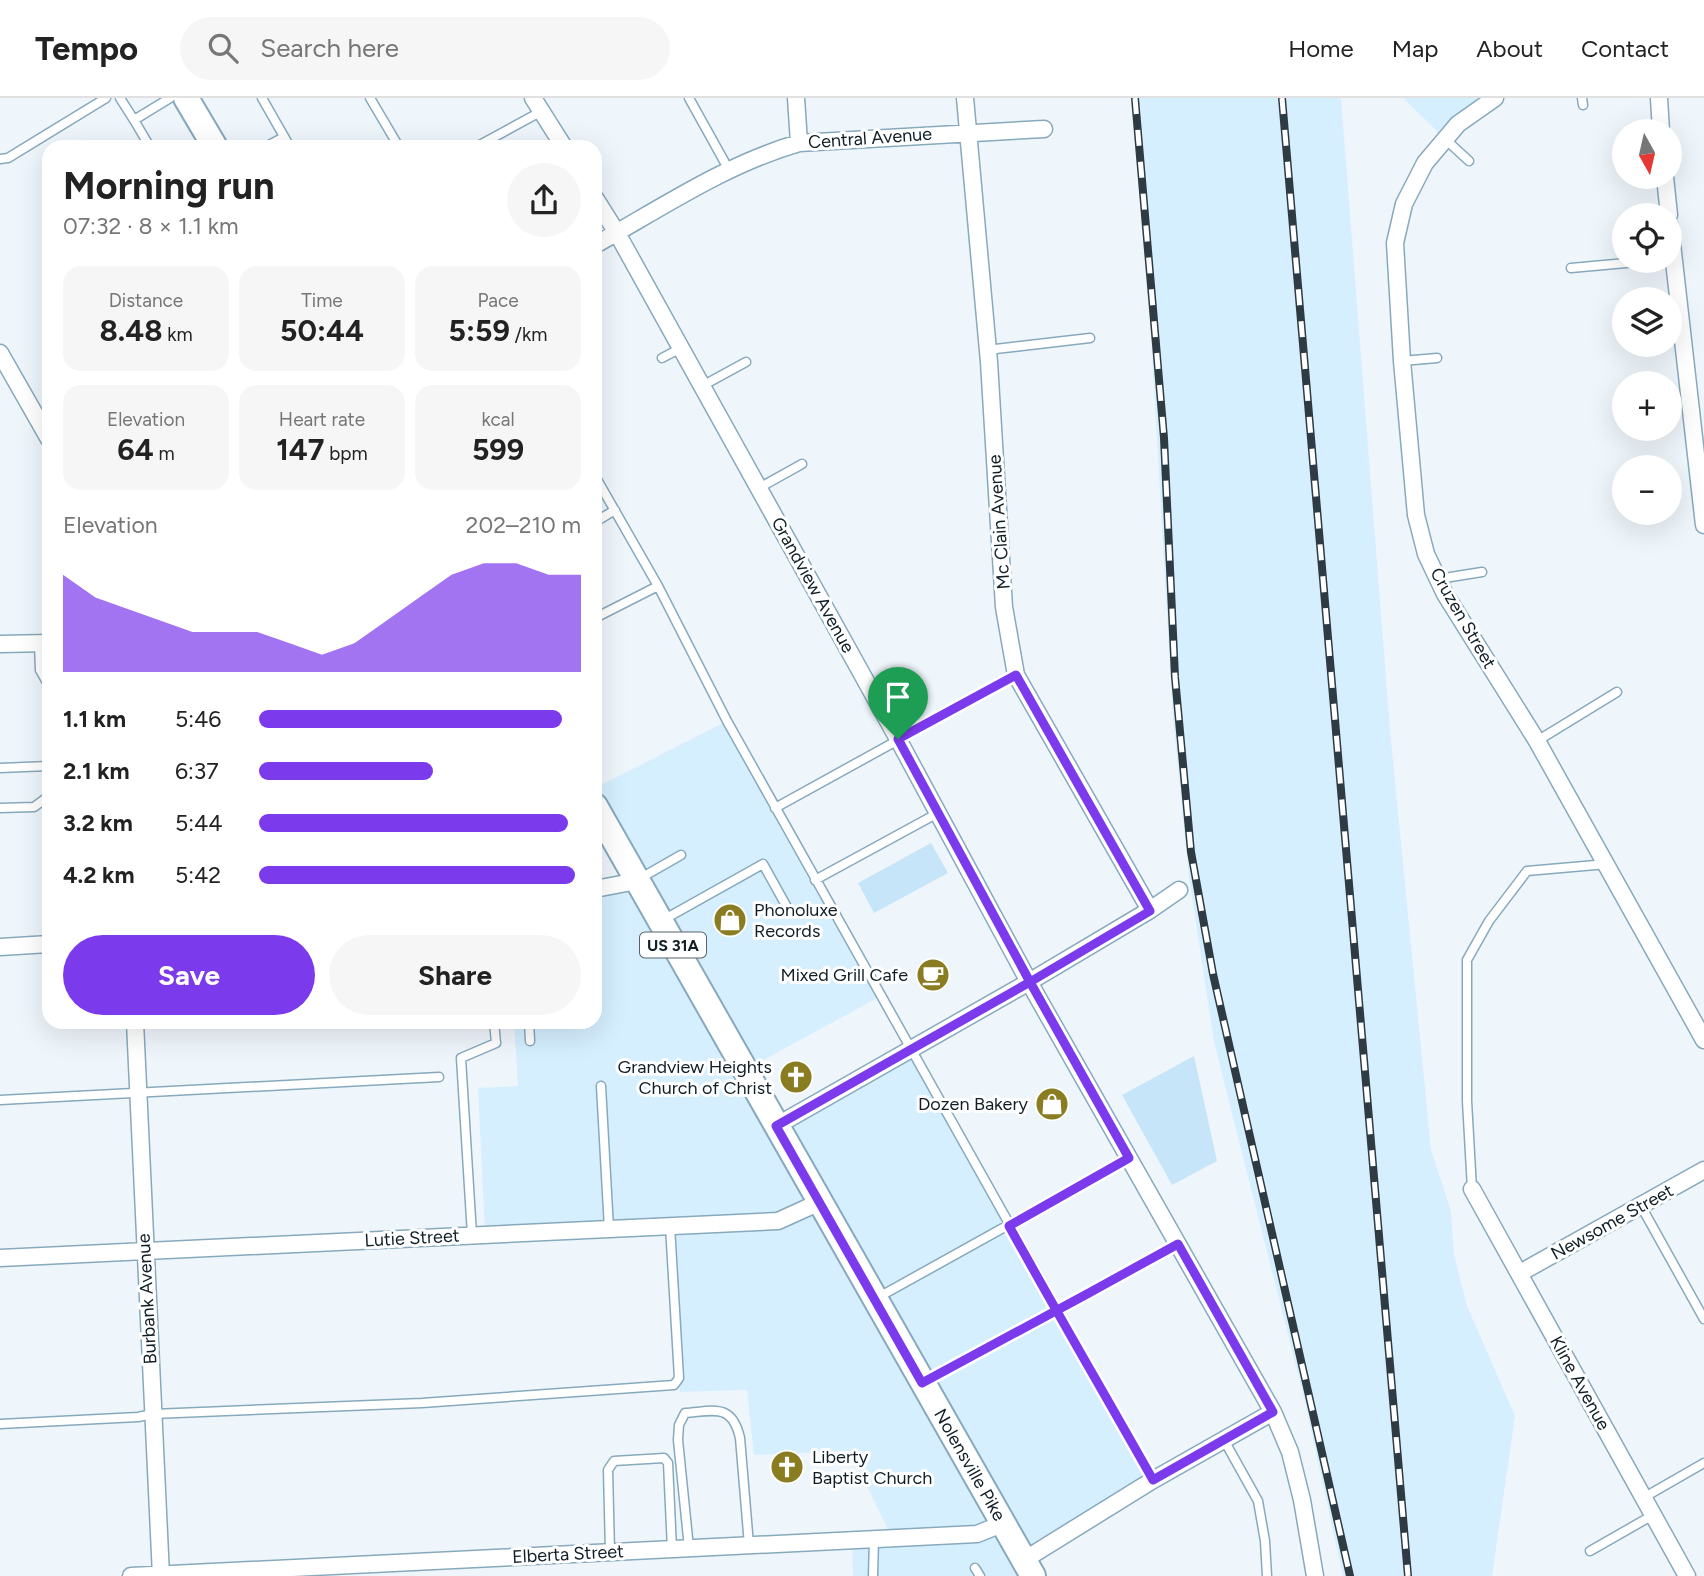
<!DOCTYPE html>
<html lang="en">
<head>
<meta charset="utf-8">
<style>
	:root { --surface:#fff; --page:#f6f6f6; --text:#222; --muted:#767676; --line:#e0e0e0; --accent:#7c3aed }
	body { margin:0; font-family:Figtree,sans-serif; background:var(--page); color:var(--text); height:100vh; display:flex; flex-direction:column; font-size:26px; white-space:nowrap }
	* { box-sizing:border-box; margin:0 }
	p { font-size:23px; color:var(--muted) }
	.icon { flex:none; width:38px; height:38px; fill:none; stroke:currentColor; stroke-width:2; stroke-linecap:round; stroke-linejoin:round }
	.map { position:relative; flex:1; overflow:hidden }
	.details { position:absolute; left:42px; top:42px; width:560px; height:889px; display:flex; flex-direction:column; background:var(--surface); border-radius:21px; box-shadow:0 7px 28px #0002 }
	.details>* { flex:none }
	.needle { width:46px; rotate:172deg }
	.buttons { position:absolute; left:1612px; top:21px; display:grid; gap:14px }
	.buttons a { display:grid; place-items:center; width:70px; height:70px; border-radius:50%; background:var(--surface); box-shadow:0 7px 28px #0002; font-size:35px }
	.pin { position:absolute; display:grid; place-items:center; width:60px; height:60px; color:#fff; margin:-72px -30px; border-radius:50% 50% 50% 0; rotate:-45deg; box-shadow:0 0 7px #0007 }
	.pin .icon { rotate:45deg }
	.round { display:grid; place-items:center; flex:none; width:74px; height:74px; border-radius:37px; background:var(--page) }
	.head { display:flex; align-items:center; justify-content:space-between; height:119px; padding:0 21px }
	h1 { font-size:38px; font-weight:700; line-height:52px }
	.metrics { display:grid; grid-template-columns:repeat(3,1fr); gap:10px; height:119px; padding:7px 21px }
	.metrics div { display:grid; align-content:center; border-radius:18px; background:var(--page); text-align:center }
	.metrics b { font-size:30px; font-weight:700 }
	.metrics small { font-size:19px; font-weight:400 }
	.metrics p { font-size:19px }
	.chart { height:196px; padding:14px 21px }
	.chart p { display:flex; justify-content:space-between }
	.chart svg { width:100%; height:126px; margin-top:7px; fill:var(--accent); opacity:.7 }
	.cta { display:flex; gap:14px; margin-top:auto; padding:14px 21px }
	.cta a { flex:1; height:80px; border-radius:42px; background:var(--accent); color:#fff; font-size:28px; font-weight:700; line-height:80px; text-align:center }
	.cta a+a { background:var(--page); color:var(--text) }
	ul { padding:0 21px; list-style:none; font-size:23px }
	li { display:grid; grid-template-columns:112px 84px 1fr; align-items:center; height:52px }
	li i { height:18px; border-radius:9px; background:var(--accent) }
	header { display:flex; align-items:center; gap:42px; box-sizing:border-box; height:98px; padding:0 35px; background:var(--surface); border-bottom:2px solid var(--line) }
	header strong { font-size:33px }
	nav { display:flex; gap:38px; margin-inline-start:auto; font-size:24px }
	.search { width:490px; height:63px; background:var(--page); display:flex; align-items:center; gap:18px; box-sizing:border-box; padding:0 24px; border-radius:38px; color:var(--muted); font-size:26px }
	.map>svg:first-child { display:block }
</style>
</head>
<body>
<header>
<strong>Tempo</strong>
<div class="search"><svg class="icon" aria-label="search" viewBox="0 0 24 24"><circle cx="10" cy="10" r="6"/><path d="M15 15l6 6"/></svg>Search here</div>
<nav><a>Home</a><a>Map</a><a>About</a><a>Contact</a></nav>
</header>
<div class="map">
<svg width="1704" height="1478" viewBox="0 0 1704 1478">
	<rect width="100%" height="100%" fill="#eff6fb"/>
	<!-- built -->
	<path fill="#d5efff" d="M1131 0H1341L1390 632 1431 1052 1451 1113 1454 1157 1467 1208 1515 1318 1492 1478H1343L1304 1300 1214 944 1189 779 1173 620 1149 204Z
		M1403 0H1495L1444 40Z
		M727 623 881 898 745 972 776 1028 911 952 1153 1382 1024 1462 1033 1478H853L852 1442 892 1440 850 1353 754 1357 747 1292 680 1294 670 1128 485 1136 478 990 518 988 514 924H595V791L637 783 595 708V690Z"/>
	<!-- green -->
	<path fill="#c6e5f8" d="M931 745 948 775 874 815 858 785Z
		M1194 958 1217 1063 1172 1087 1122 997Z"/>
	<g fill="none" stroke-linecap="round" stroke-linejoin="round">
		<defs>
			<path id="service" d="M120 0 134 22 170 0
				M262 0 290 49
				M370 0 399 49
				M689 0 729 72
				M1582 0 1583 7
				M134 22 150 49
				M1444 40 1469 63
				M265 49 284 39
				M476 49 542 13
				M0 61 8 60 106 0
				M1571 170 1648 163
				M987 252 1090 240
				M662 260 681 250
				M1402 263 1437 260
				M702 288 746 264
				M595 378 658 488 727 623 1153 1382
				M759 390 802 366
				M595 424 615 412
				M1438 481 1482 474
				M595 520 658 488
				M39 545 40 572 49 588
				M1537 643 1617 594
				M0 670 49 668
				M0 710 34 709 49 698
				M775 710 1016 577
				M639 781 681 757
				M815 782 938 715
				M663 822 763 766 788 811
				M529 924 530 943
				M601 988 609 1131
				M0 1002 439 979
				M1472 1091 1467 1003V862L1489 823 1527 773 1607 766
				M1641 1108 1704 1221
				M472 1137 461 960 496 945 494 924
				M877 1200 1129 1060
				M925 1284 1177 1146
				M0 1326 138 1319 153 1316 422 1305 674 1287 679 1280 670 1128
				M1224 1342 1258 1403 1265 1443 1267 1478
				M1643 1400 1704 1365
				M689 1450 678 1342 679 1327 685 1315C714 1313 732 1305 740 1340L749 1447
				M1590 1453 1653 1417
				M610 1454 608 1372 614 1363 664 1360 668 1365 672 1451
				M975 1470 980 1478
				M873 1478 874 1441"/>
			<path id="minor" d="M533 0 564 49
				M796 0 799 45
				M965 0 989 264 1004 509 1016 577 1150 812
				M1495 0 1458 26 1425 65 1404 106 1395 145 1402 263 1416 417 1426 456 1445 496 1537 643 1704 942
				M1659 0 1661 33
				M1665 79 1669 117
				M595 100 617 135 898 641 1029 884 1273 1314 1290 1354 1302 1402 1315 1478
				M1670 128 1704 427
				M595 147C661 110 726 66 799 45L1044 31
				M0 255 49 341
				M0 546 49 545
				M595 791 637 783
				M0 849 49 846
				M135 924 161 1478
				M776 1028 1029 884 1150 812 1179 792
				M1472 1091 1687 1478
				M0 1160 778 1123 820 1104
				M1520 1175 1704 1072
				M1024 1462 1153 1382 1273 1314
				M131 1478 977 1436 1002 1426"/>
			<g id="primary">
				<path d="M186 0 215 49"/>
				<path id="s1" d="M595 708 1033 1478"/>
			</g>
		</defs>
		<!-- service casing -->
		<use href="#service" stroke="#87a9bd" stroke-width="11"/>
		<!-- minor casing -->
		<use href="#minor" stroke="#87a9bd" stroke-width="19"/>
		<!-- primary casing -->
		<use href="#primary" stroke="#87a9bd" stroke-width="28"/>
		<!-- service -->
		<use href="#service" stroke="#fff" stroke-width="8"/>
		<!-- minor -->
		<use href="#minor" stroke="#fff" stroke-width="16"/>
		<!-- primary -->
		<use href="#primary" stroke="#fff" stroke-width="24"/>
		<defs>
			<path id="rail" d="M1135 0 1164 340 1175 579 1191 754 1213 876 1350 1478
				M1282 0 1408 1478"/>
		</defs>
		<!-- rail casing -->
		<use href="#rail" stroke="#2f3b43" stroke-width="8"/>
		<!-- rail -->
		<use href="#rail" stroke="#fff" stroke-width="5" stroke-dasharray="16" stroke-linecap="butt"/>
	</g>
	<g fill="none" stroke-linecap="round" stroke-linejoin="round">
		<defs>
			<path id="route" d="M898 641 1030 884 776 1028 922 1285C1008 1239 1093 1193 1178 1146L1273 1314 1153 1382C1105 1297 1056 1213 1009 1128L1129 1060 1030 884 1150 813 1016 577 898 641"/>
		</defs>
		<!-- route casing -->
		<use href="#route" stroke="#fff" stroke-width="14"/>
		<!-- route -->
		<use href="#route" stroke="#7c3aed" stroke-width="9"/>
	</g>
	<!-- icons -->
	<defs>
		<symbol id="shop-disc" viewBox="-11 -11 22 22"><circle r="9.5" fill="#8a7c21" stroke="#fff"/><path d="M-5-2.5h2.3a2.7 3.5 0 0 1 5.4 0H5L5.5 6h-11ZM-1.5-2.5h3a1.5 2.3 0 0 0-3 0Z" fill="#fff"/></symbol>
		<symbol id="cafe-disc" viewBox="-11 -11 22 22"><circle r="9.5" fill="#8a7c21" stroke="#fff"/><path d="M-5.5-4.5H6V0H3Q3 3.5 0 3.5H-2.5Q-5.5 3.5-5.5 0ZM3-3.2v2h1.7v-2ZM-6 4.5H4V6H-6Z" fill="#fff"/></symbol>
		<symbol id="church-disc" viewBox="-11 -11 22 22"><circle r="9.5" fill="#8a7c21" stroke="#fff"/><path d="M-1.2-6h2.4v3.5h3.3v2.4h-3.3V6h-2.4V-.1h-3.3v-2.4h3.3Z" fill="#fff"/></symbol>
	</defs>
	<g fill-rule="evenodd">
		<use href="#shop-disc" x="711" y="803" width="38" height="38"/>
		<use href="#cafe-disc" x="914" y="858" width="38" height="38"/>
		<use href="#church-disc" x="777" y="960" width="38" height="38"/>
		<use href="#shop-disc" x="1033" y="987" width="38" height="38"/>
		<use href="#church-disc" x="768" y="1350" width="38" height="38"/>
	</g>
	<g text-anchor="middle" stroke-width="6" stroke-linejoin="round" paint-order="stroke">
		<!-- shield labels -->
		<rect fill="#fff" stroke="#586267" stroke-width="2" x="640" y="834.5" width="66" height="25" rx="5"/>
		<g font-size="16" font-weight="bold" fill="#111e26">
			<text x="673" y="853">US 31A</text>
		</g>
		<!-- street labels -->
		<g font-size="18" fill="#111e26" stroke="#fff">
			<text transform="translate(870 40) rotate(-4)" y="6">Central Avenue</text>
			<text transform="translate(999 424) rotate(-94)" y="6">Mc Clain Avenue</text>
			<text transform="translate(813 487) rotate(61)" y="6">Grandview Avenue</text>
			<text transform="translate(1463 520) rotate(60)" y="6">Cruzen Street</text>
			<text transform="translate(1612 1124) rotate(-29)" y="6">Newsome Street</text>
			<text transform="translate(412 1140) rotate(-3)" y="6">Lutie Street</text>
			<text transform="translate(147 1201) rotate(-93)" y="6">Burbank Avenue</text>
			<text transform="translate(1580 1285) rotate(61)" y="6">Kline Avenue</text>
			<text dy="6" stroke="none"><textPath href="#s1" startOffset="758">Nolensville Pike</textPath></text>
			<text transform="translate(568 1456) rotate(-3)" y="6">Elberta Street</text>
		</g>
		<!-- poi labels -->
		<g font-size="18" fill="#111e26" stroke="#fff" text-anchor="end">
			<text x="754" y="818" text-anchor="start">Phonoluxe<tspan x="754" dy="21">Records</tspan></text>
			<text x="908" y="883">Mixed Grill Cafe</text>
			<text x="772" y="975">Grandview Heights<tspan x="772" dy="21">Church of Christ</tspan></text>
			<text x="1028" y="1012">Dozen Bakery</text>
			<text x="812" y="1365" text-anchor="start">Liberty<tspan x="812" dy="21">Baptist Church</tspan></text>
		</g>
	</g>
</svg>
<div class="buttons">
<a><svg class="needle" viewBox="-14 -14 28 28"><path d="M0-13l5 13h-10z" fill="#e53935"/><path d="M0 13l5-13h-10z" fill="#767676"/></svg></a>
<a><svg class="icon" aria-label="locate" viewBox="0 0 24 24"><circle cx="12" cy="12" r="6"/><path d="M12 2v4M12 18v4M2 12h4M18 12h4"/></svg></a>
<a><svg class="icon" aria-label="layers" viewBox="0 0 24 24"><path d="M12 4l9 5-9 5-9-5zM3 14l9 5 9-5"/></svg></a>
<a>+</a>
<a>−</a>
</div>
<div class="pin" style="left:898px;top:641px;background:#1e9e55"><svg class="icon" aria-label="arrive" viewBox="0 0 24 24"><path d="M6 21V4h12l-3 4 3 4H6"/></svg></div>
<section class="details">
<div class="head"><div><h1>Morning run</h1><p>07:32 · 8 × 1.1 km</p></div><a class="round"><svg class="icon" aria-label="share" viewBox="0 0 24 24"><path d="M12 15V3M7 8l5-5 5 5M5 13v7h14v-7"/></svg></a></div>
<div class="metrics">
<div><p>Distance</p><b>8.48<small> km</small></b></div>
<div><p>Time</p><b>50:44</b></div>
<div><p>Pace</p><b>5:59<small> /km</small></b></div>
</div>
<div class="metrics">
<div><p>Elevation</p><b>64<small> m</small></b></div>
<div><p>Heart rate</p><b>147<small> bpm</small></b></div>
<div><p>kcal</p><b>599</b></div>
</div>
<div class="chart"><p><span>Elevation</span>202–210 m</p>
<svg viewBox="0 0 160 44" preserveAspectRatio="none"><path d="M0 44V10L10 18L20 22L30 26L40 30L50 30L60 30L70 34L80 38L90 34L100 26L110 18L120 10L130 6L140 6L150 10L160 10V44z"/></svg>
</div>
<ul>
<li><b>1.1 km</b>5:46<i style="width:94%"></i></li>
<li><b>2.1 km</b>6:37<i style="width:54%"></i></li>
<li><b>3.2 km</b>5:44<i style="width:96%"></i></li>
<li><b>4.2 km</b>5:42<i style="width:98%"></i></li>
</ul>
<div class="cta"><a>Save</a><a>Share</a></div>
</section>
</div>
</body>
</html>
